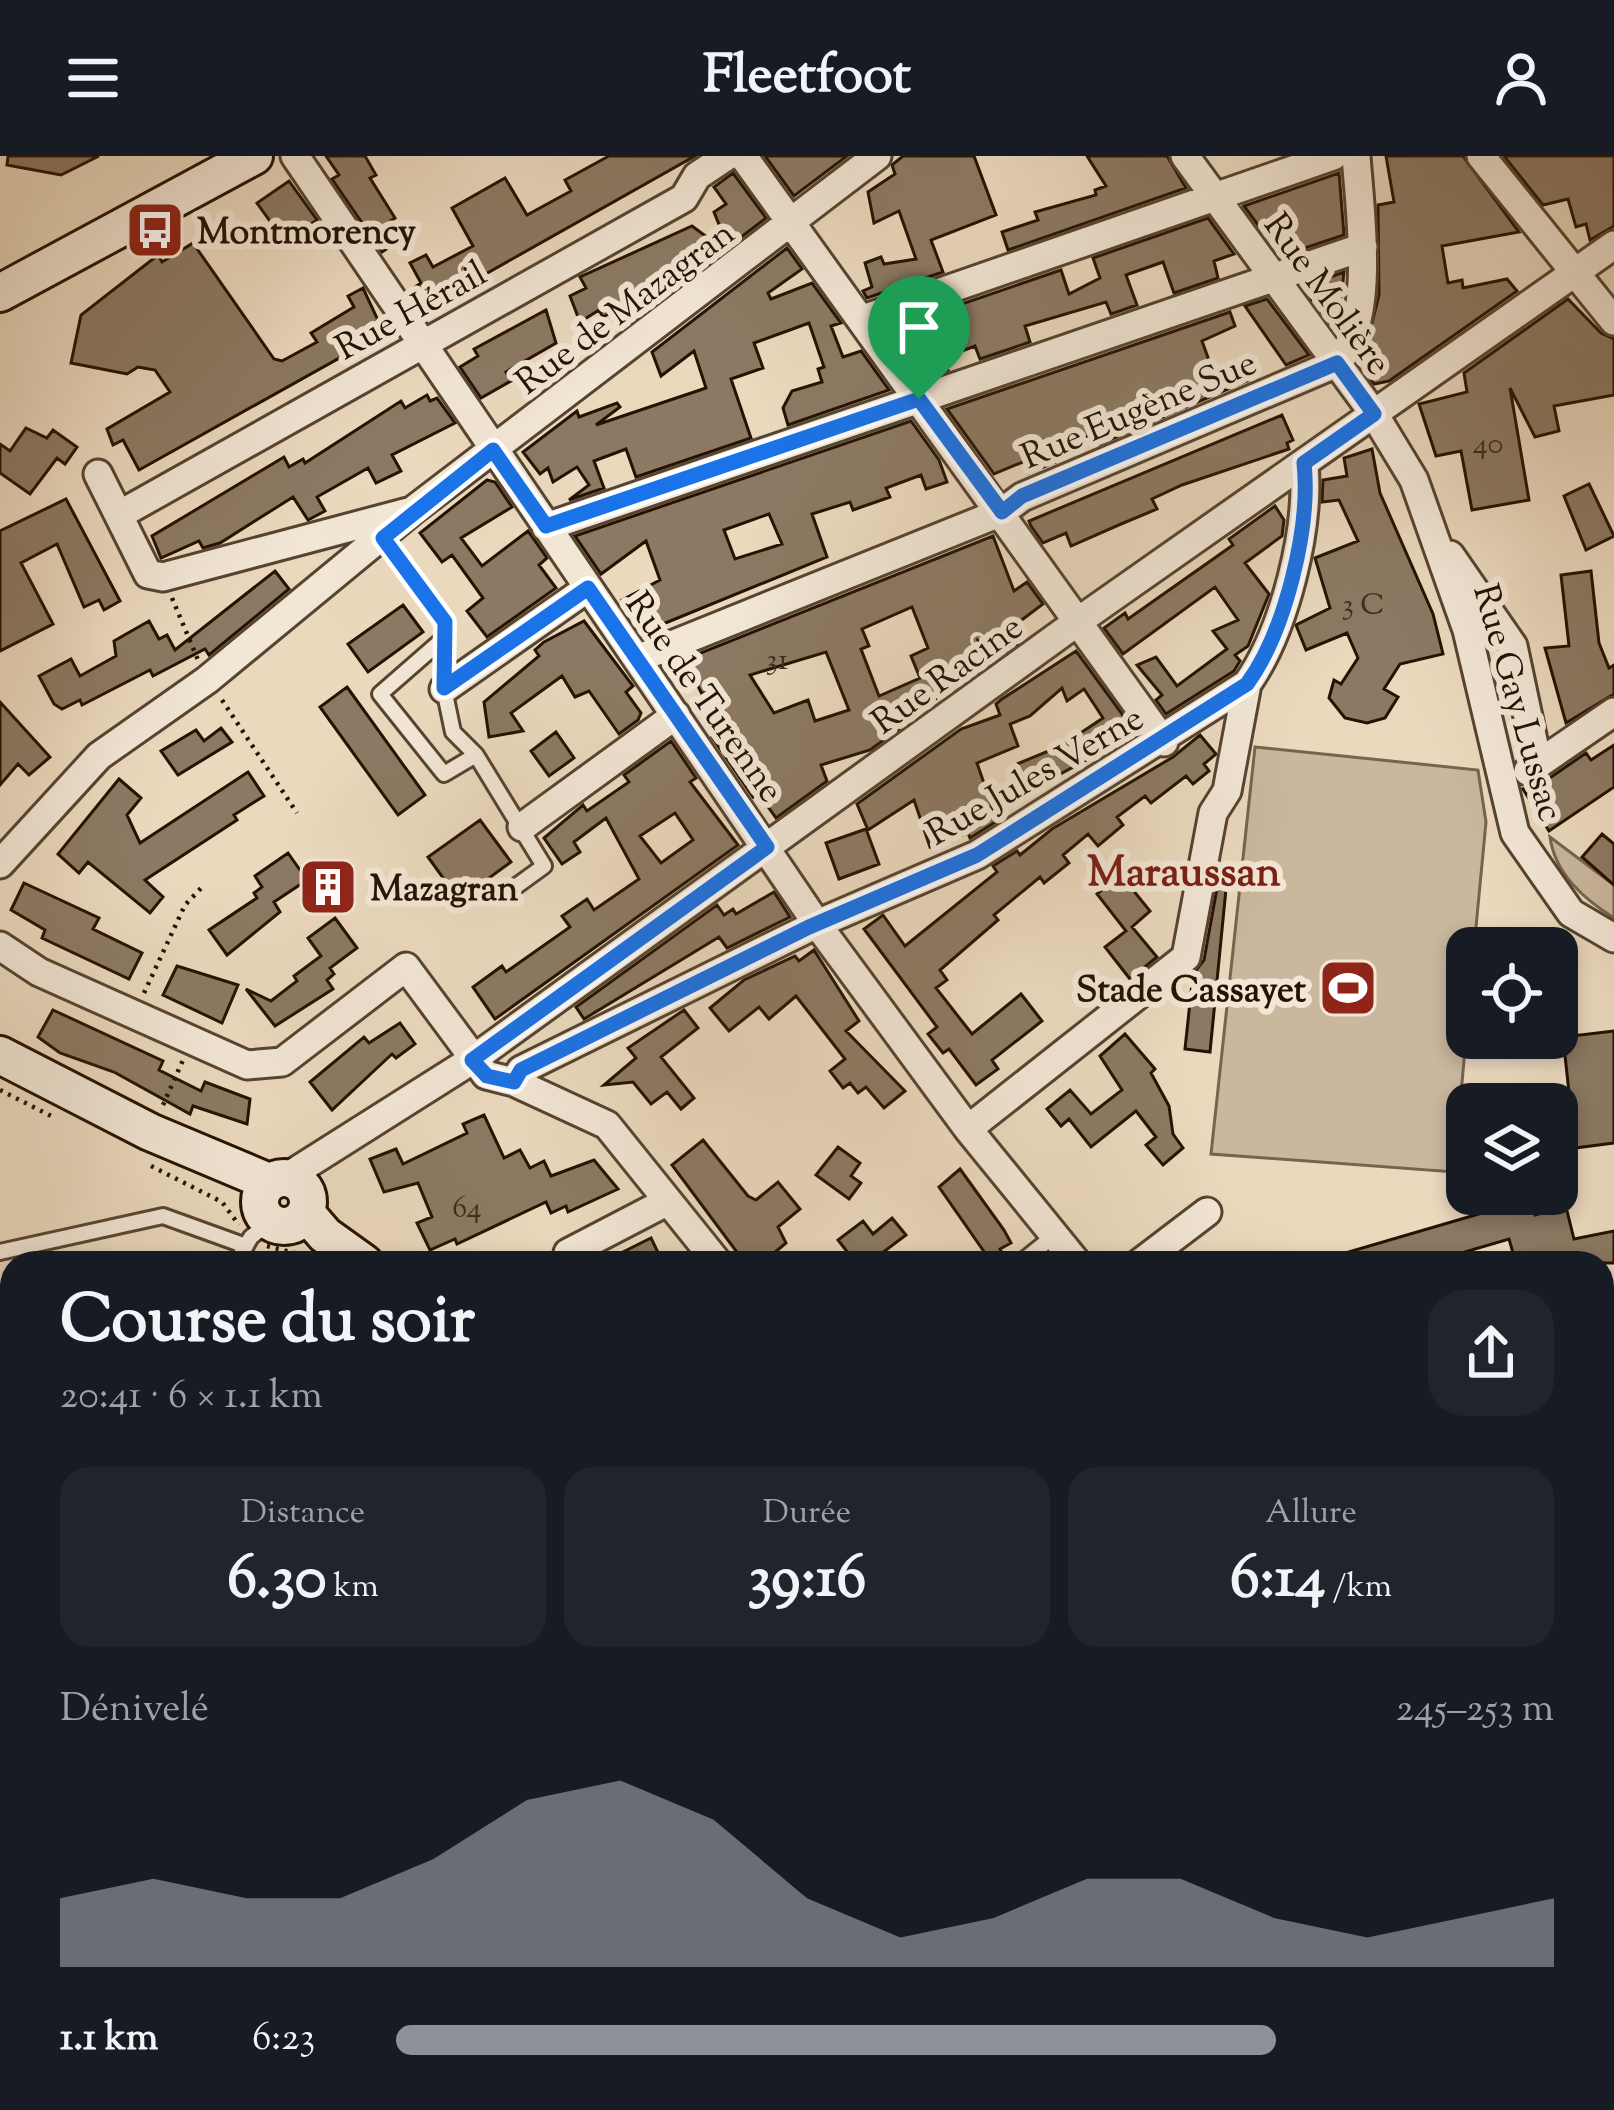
<!DOCTYPE html>
<html lang="fr">
<head>
<meta charset="utf-8">
<style>
	:root { --surface:#171b24; --page:#20242c; --text:#f1f3f6; --muted:#9ea1a6; --accent:#8c9099 }
	body { margin:0; font-family:"Sorts Mill Goudy",serif; background:var(--page); color:var(--text); height:100vh; display:flex; flex-direction:column; font-size:45px; white-space:nowrap }
	* { box-sizing:border-box; margin:0 }
	p { font-size:39px; color:var(--muted) }
	.icon { flex:none; width:66px; height:66px; fill:none; stroke:currentColor; stroke-width:2; stroke-linecap:round; stroke-linejoin:round }
	.map { position:relative; flex:1; overflow:hidden }
	.drawer { position:absolute; left:0px; top:1095px; width:1614px; height:861px; display:flex; flex-direction:column; background:var(--surface); border-radius:36px 36px 0 0; box-shadow:0 6px 18px #0003 }
	.drawer>* { flex:none }
	.fabs { position:absolute; left:1446px; top:771px; display:grid; gap:24px }
	.fabs a { display:grid; place-items:center; width:132px; height:132px; border-radius:24px; background:var(--surface); box-shadow:0 6px 18px #0003; font-size:60px }
	.pin { position:absolute; display:grid; place-items:center; width:102px; height:102px; color:#fff; margin:-123px -51px; border-radius:50% 50% 50% 0; rotate:-45deg; box-shadow:0 0 12px #0007 }
	.pin .icon { rotate:45deg }
	.round { display:grid; place-items:center; flex:none; width:126px; height:126px; border-radius:36px; background:var(--page) }
	.summary { display:flex; align-items:center; justify-content:space-between; height:204px; padding:0 60px }
	h1 { font-size:66px; font-weight:700; line-height:90px }
	.stats { display:grid; grid-template-columns:repeat(3,1fr); gap:18px; height:204px; padding:12px 60px }
	.stats div { display:grid; align-content:center; border-radius:30px; background:var(--page); text-align:center }
	.stats b { font-size:60px; font-weight:700 }
	.stats small { font-size:33px; font-weight:400 }
	.stats p { font-size:33px }
	.chart { height:336px; padding:24px 60px }
	.chart p { display:flex; justify-content:space-between }
	.chart svg { width:100%; height:216px; margin-top:12px; fill:var(--accent); opacity:.7 }
	ul { padding:0 60px; list-style:none; font-size:39px }
	li { display:grid; grid-template-columns:192px 144px 1fr; align-items:center; height:90px }
	li i { height:30px; border-radius:15px; background:var(--accent) }
	header { display:flex; justify-content:space-between; align-items:center; height:156px; padding:0 60px; background:var(--surface); font-size:54px; font-weight:700 }
	.map>svg:first-child { display:block }
</style>
</head>
<body>
<header><svg class="icon" aria-label="menu" viewBox="0 0 24 24"><path d="M4 6h16M4 12h16M4 18h16"/></svg>Fleetfoot<svg class="icon" aria-label="person" viewBox="0 0 24 24"><circle cx="12" cy="8" r="4"/><path d="M4 21q1-7 8-7t8 7"/></svg></header>
<div class="map">
<svg width="1614" height="1954" viewBox="0 0 1614 1954">
	<rect width="100%" height="100%" fill="#ebd9be"/>
	<filter id="stains"><feTurbulence type="fractalNoise" baseFrequency=".00167" numOctaves="4"/><feColorMatrix values="0 0 0 0 .2 0 0 0 0 .09 0 0 0 0 .02 0 0 0 .5 -.17"/></filter>
	<radialGradient id="worn" r=".72"><stop offset=".6" stop-color="#630" stop-opacity="0"/><stop offset="1" stop-color="#630" stop-opacity=".3"/></radialGradient>
	<!-- green -->
	<path fill="#c9b79e" stroke="#77644f" stroke-width="3" d="M1255 591 1478 614 1486 666 1474 792H1467V871L1454 1016 1211 998Z
		M1550 681 1614 729V762C1584 743 1555 718 1550 681Z
		M1614 1329V1741L1602 1726V1330Z
		M0 1333 12 1349V1944H458L465 1954H0Z
		M589 1944H1191L1201 1954H596Z"/>
	<g fill="none" stroke-linecap="round" stroke-linejoin="round">
		<!-- stream -->
		<path stroke="#74614b" stroke-width="6" d="M0 1211 12 1227
			M540 1944 547 1954"/>
	</g>
	<!-- building -->
	<path fill="#8c7963" stroke="#251200" stroke-width="3" fill-rule="evenodd" d="M8 0H99L61 19 7 9Z
		M326 0H365L376 19 370 22 395 62 386 68 397 86 382 96 332 23 339 19Z
		M609 0H695L427 151 415 131 421 127 410 107 426 99 433 111 473 90 452 52 505 22 527 59 571 35 565 24Z
		M765 0H847L794 40Z
		M903 0H974L996 59 931 84 943 116 867 142 863 135 872 131 865 107 881 101 884 108 916 103 899 55 874 67 868 36 895 18 892 9Z
		M1087 0H1167L1186 32 1008 94 1002 76 1038 64 1035 56 1096 39 1095 34 1106 30Z
		M1386 0H1463L1519 76 1442 90 1448 127 1462 124 1463 132 1507 123 1517 135 1389 225 1374 228 1363 212 1364 199 1379 139 1378 49 1394 46Z
		M1504 0H1614V70L1590 84 1586 68 1576 71 1568 43 1543 49Z
		M733 17 766 62 728 91 714 56 726 48 714 31Z
		M1339 17 1344 79 1293 96 1284 70 1263 76 1244 50Z
		M289 25 317 64 285 86 257 47Z
		M1208 62 1234 98 1214 105 1218 122 1174 137 1163 106 1126 119 1137 149 1111 158 1106 146 1025 170 1030 186 980 203 975 190 943 202 948 214 925 222 889 173 1061 114 1069 138 1100 122 1093 102Z
		M692 70 723 93 682 126 678 119 603 161 599 154 580 166 570 140 586 132 580 121Z
		M193 87 274 203 282 205 317 186 311 177 354 151 348 140 363 132 384 177 139 314 123 284 113 289 107 273 170 236 155 214 138 211 127 218 71 207 81 159 158 99 162 106Z
		M787 92 802 113 768 137 771 143 812 127 841 167 831 170 843 201 861 195 889 234 788 269 783 252 792 235 822 226 818 213 824 211 809 167 754 187 763 212 731 223 751 282 636 321 626 293 594 305 604 332 569 344 589 329 577 311 553 326 548 312 540 318 523 296 577 255 579 261 617 247 620 251 596 269 706 232 694 195 661 220 652 196Z
		M1344 116 1339 161 1335 174 1310 141 1326 136 1322 124Z
		M1267 143 1309 199 1286 209 1245 150Z
		M1568 143 1601 177 1614 183V239L1554 250 1559 275 1535 281 1510 232 1529 344 1472 354 1461 295 1436 300 1419 248 1467 236 1464 217Z
		M546 154 556 187 506 216 511 225 481 242 460 211 478 200 474 193Z
		M1230 156 1235 170 1202 185 1214 218 1248 205 1254 222 1100 288 1096 278 1051 291 1056 306 1029 317 1025 305 994 318 947 253Z
		M427 239 430 245 437 242 455 267 392 299 401 315 376 327 368 312 317 341 325 355 308 364 293 341 220 387 203 392 199 385 161 402 152 380 284 301 289 311 303 303 305 307 401 245 405 252Z
		M1282 259 1293 284 1287 287 1289 293 1182 329 1152 343 1157 353 1121 368 1071 390 1066 377 1043 387 1031 370 1029 365Z
		M911 265 939 304 947 326 926 333 921 319 886 332 890 341 853 354 850 346 812 358 827 401 641 477 622 444 660 424 646 385 601 418 575 380ZM769 358 782 388 735 403 724 374Z
		M26 272 47 282 53 274 77 291 65 308 57 302 30 338 0 317V288L10 295Z
		M1372 293 1380 337 1433 458 1443 498 1400 508 1384 533 1398 541 1385 562 1367 567 1345 562 1329 542 1334 524 1341 528 1358 502 1347 477 1306 494 1296 469 1330 452 1315 402 1358 385 1339 344 1322 346 1323 324 1347 320 1344 302Z
		M487 324 495 326 512 351 461 382 482 410 528 375 547 402 539 409 556 432 487 481 467 455 483 442 452 399 442 406 420 377Z
		M1589 328 1614 380 1586 394 1564 340Z
		M66 343 120 445 104 454 99 444 84 451 57 388 21 407 53 468 0 495V375Z
		M1275 350 1284 364 1282 380 1245 407 1269 438 1248 490 1235 499 1240 505 1234 515 1166 558 1156 544 1162 539 1137 509 1156 501 1177 530 1227 493 1213 475 1238 464 1215 431 1123 498 1104 472 1125 457 1128 463 1233 389 1229 383Z
		M993 380 1014 435 1027 426 1043 448 1011 472 1017 488 898 568 899 573 870 594 821 609 827 625 776 662 758 637 753 641 712 581 729 568 715 533 702 538 697 528 688 531 678 506ZM912 451 928 492 911 500 920 522 879 540 861 493 869 490 862 473ZM826 496 849 554 815 565 808 544 774 557 750 519Z
		M275 415 289 433 209 499 205 493 153 520 150 514 82 549 80 544 62 553 54 548 39 520 71 503 80 520 116 500 114 485 149 465 159 483 167 479 175 494Z
		M1591 415 1599 487 1609 512 1614 509V538L1566 567 1545 492 1569 490 1561 419Z
		M403 449 423 476 368 516 348 488Z
		M584 465 633 530 626 536 641 557 638 564 619 578 589 535 575 541 562 520 511 557 523 575 489 581 484 546 539 500 535 494 544 486Z
		M1076 495 1136 577 1027 636 1017 608 1061 590 1103 562 1084 533 1067 545 1062 532 1030 560 1010 568 1018 590 977 607 997 665 970 682 968 677 930 691 914 644 868 674 857 648 961 573 1000 559 996 548 1002 543Z
		M347 531 425 639 398 659 320 551Z
		M0 546 50 601 29 619 18 608 0 629Z
		M221 572 232 586 178 619 161 595 196 574 204 585Z
		M556 576 574 602 549 620 531 595Z
		M1200 579 1216 598 1204 608 1209 615 1193 628 1186 620 1151 647 1145 640 1117 661 1123 669 1098 690 1088 678 1063 699 1069 707 1044 727 1040 721 994 759 998 764 940 814 947 824 936 832 972 878 1021 838 1042 865 992 904 998 913 976 929 949 893 943 897 928 878 937 871 864 773 883 759 905 790 997 716 993 710 1017 695 1020 699 1052 673 1173 601Z
		M671 585 696 622 690 626 738 689 495 863 473 831 502 810 506 816 570 771 562 760 587 743 594 754 639 723 606 662 574 686 580 696 562 708 544 682 583 649 587 655 629 626 624 619ZM675 657 693 684 661 707 640 680Z
		M1614 589V631L1549 675 1523 633 1538 630 1586 597 1591 604Z
		M248 616 264 640 234 659 237 664 145 724 163 741 150 757 88 706 79 717 58 698 119 623 141 642 127 659 140 687Z
		M480 664 511 706 459 744 428 701Z
		M866 673 879 708 839 723 826 687Z
		M1602 678 1614 688V729L1582 701Z
		M288 697 307 724 274 746 280 756 227 799 209 774 257 742 254 737 262 731 255 720Z
		M1120 718 1150 755 1132 771 1157 801 1130 823 1105 791 1126 775 1097 738Z
		M24 727 99 762 93 773 142 797 129 823 42 782 45 774 11 754Z
		M1217 732 1226 733 1210 896 1185 893 1193 818 1204 804Z
		M774 736 790 761 727 792 719 781 584 863 576 851 717 749 724 759 733 753 736 758Z
		M335 762 357 792 330 812 334 818 327 824 333 833 275 870 246 833 271 845 297 825 294 820 321 800 308 782Z
		M814 794 859 865 846 875 905 935 884 952 866 931 858 937 850 927 843 932 830 915 845 903 796 840 769 863 759 851 729 875 710 852 744 824 795 800 799 805Z
		M177 810 238 829 222 867 163 839Z
		M53 854 163 905 159 914 201 935 205 926 250 943 247 968 193 950 190 958 114 916 60 897 38 881Z
		M684 854 698 872 661 901 694 942 681 953 667 936 651 948 633 926 604 929 636 902 628 892Z
		M400 867 415 888 396 902 392 898 332 954 310 926 364 881 369 887Z
		M1614 875V987L1575 992 1563 881Z
		M1125 878 1155 913 1151 917 1169 950 1173 978 1183 992 1163 1009 1146 989 1156 981 1136 955 1091 991 1069 963 1061 970 1047 953 1070 934 1091 958 1122 934 1100 900Z
		M484 959 504 1002 520 994 530 1012 544 1005 551 1020 594 1004 618 1033 568 1056 566 1050 551 1057 546 1046 457 1088 455 1083 430 1094 417 1067 432 1061 418 1027 384 1036 370 1003 396 993 403 1008 467 977 463 968Z
		M703 984 748 1040 756 1044 778 1026 800 1053 778 1071 786 1087 762 1107H745L672 1009Z
		M838 991 860 1007 851 1020 861 1027 849 1043 816 1019Z
		M960 1013 1004 1074 1011 1087 1000 1093 1008 1107H992L939 1031Z
		M1530 1043 1535 1059 1566 1051 1574 1083 1614 1075V1107H1516L1509 1083 1427 1107H1329L1328 1102Z
		M892 1062 906 1079 882 1097 890 1107H856L838 1084 863 1065 873 1078Z
		M651 1082 663 1107H601Z"/>
	<g fill="none" stroke-linecap="round" stroke-linejoin="round">
		<defs>
			<path id="service" d="M383 382 444 466V533L453 576 476 599 544 710 504 739
				M443 483 380 538 444 618 476 599
				M0 1096 163 1060 246 1090
				M236 1107 251 1081 270 1066
				M1020 1107 1055 1079
				M1477 1954 1489 1944"/>
			<path id="minor" d="M295 0 817 768 968 973 1077 1107
				M743 0 1164 586
				M1185 0 1374 258 1414 324 1467 474 1515 677 1571 757 1614 782
				M1481 0 1614 165
				M863 163 1333 0
				M98 318 148 418 163 421 408 356
				M119 359 684 42 697 20 727 0
				M546 371 1363 91
				M1450 399 1513 490 1538 608
				M637 503 1002 356 1022 341 1337 207C1376 165 1360 56 1356 0
				M444 533 588 432
				M1528 615 1614 556
				M522 671 676 559
				M0 708 99 600 207 524 412 355 877 0
				M0 790 39 816 247 909 282 906 406 811 486 919 514 926 607 969 718 1107
				M514 926 521 914 817 768 977 699 1247 528C1285 474 1310 372 1304 307
				M968 973 1186 801 1213 657 1227 635 1247 528
				M287 1021 472 904 1080 464 1614 89
				M572 1107 568 1097 668 1045
				M1140 1107 1207 1056
				M1602 1752 1614 1768
				M1531 1944 1539 1954"/>
			<path id="secondary" d="M0 137 254 0
				M0 899 150 976 269 1026
				M260 1046a24 24 0 1 1 48 0a24 24 0 1 1-48 0Z
				M306 1057 325 1079 364 1107
				M1221 1944 1231 1954"/>
		</defs>
		<!-- service casing -->
		<use href="#service" stroke="#564430" stroke-width="20"/>
		<!-- minor casing -->
		<use href="#minor" stroke="#564430" stroke-width="33"/>
		<!-- secondary casing -->
		<use href="#secondary" stroke="#251200" stroke-width="42"/>
		<!-- path -->
		<path stroke="#251200" stroke-width="4.5" stroke-dasharray="3 6" stroke-linecap="butt" d="M172 442 198 504
			M222 544 297 657
			M144 837 185 749 204 729
			M0 934 55 962
			M163 949 183 904
			M151 1010 222 1046 239 1069
			M267 1090 302 1099
			M0 1129 12 1132
			M0 1166 12 1183
			M0 1272 12 1289
			M488 1944 496 1954
			M565 1944 572 1954
			M608 1944 614 1954"/>
		<!-- service -->
		<use href="#service" stroke="#f2e6d5" stroke-width="14"/>
		<!-- minor -->
		<use href="#minor" stroke="#f2e6d5" stroke-width="27"/>
		<!-- secondary -->
		<use href="#secondary" stroke="#f2e6d5" stroke-width="36"/>
	</g>
	<g fill="none" stroke-linecap="round" stroke-linejoin="round">
		<defs>
			<path id="route" d="M1337 207 1374 258 1304 307C1311 371 1285 476 1247 528L977 699 809 771 521 914 514 926 487 920 472 904 767 691 588 432 444 532 445 466 383 382 493 294 546 370 919 243 1002 356 1022 340Z"/>
		</defs>
		<!-- route casing -->
		<use href="#route" stroke="#fff" stroke-width="24"/>
		<!-- route -->
		<use href="#route" stroke="#1a73e8" stroke-width="15"/>
	</g>
	<!-- icons -->
	<defs>
		<symbol id="bus-square" viewBox="-11 -11 22 22"><rect x="-9" y="-9" width="18" height="18" rx="4" fill="#8f2418" stroke="#f2e6d5"/><path d="M-5-6H5V4H4V6H2V4H-2V6H-4V4H-5ZM-3.5-4V0h7V-4ZM-3.5 1.2v1.5H-2V1.2ZM2 1.2v1.5H3.5V1.2Z" fill="#fff"/></symbol>
		<symbol id="building-square" viewBox="-11 -11 22 22"><rect x="-9" y="-9" width="18" height="18" rx="4" fill="#8f2418" stroke="#f2e6d5"/><path d="M-4-6H4V6H1V3H-1V6H-4ZM-2.5-4.3h1.7v1.8h-1.7ZM.8-4.3h1.7v1.8H.8ZM-2.5-1h1.7V.8h-1.7ZM.8-1h1.7V.8H.8Z" fill="#fff"/></symbol>
		<symbol id="stadium-square" viewBox="-11 -11 22 22"><rect x="-9" y="-9" width="18" height="18" rx="4" fill="#8f2418" stroke="#f2e6d5"/><path d="M0-5a6.5 5 0 1 0 0 10a6.5 5 0 1 0 0-10ZM-3.5-1.8h7v3.6h-7Z" fill="#fff"/></symbol>
	</defs>
	<g fill-rule="evenodd">
		<use href="#bus-square" x="122" y="41" width="66" height="66"/>
		<use href="#building-square" x="295" y="698" width="66" height="66"/>
		<use href="#stadium-square" x="1315" y="799" width="66" height="66"/>
	</g>
	<g text-anchor="middle" stroke-width="12" stroke-linejoin="round" paint-order="stroke">
		<!-- number labels -->
		<g font-size="30" fill="#3f2c19">
			<text x="1488" y="297">40</text>
			<text x="1363" y="458">3 C</text>
			<text x="777" y="513">31</text>
			<text x="467" y="1061">64</text>
		</g>
		<!-- poi labels -->
		<g font-size="36" font-weight="bold" fill="#251200" stroke="#f2e6d5" text-anchor="start">
			<text x="197" y="87">Montmorency</text>
			<text x="370" y="744">Mazagran</text>
			<text x="1306" y="845" text-anchor="end">Stade Cassayet</text>
		</g>
		<!-- street labels -->
		<g font-size="36" fill="#251200" stroke="#f2e6d5">
			<text transform="translate(1329 137) rotate(54)" y="13">Rue Molière</text>
			<text transform="translate(624 150) rotate(-37)" y="13">Rue de Mazagran</text>
			<text transform="translate(410 153) rotate(-29)" y="13">Rue Hérail</text>
			<text transform="translate(1138 252) rotate(-23)" y="13">Rue Eugène Sue</text>
			<text transform="translate(946 517) rotate(-36)" y="13">Rue Racine</text>
			<text transform="translate(706 540) rotate(55)" y="13">Rue de Turenne</text>
			<text transform="translate(1520 546) rotate(74)" y="13">Rue Gay Lussac</text>
			<text transform="translate(1034 618) rotate(-30)" y="13">Rue Jules Verne</text>
		</g>
		<!-- quarter labels -->
		<g font-size="42" font-weight="bold" fill="#7a1f14" stroke="#f2e6d5">
			<text x="1184" y="729">Maraussan</text>
		</g>
	</g>
	<rect width="100%" height="100%" filter="url(#stains)"/>
	<rect width="100%" height="100%" fill="url(#worn)"/>
</svg>
<div class="fabs">
<a><svg class="icon" aria-label="locate" viewBox="0 0 24 24"><circle cx="12" cy="12" r="6"/><path d="M12 2v4M12 18v4M2 12h4M18 12h4"/></svg></a>
<a><svg class="icon" aria-label="layers" viewBox="0 0 24 24"><path d="M12 4l9 5-9 5-9-5zM3 14l9 5 9-5"/></svg></a>
</div>
<div class="pin" style="left:919px;top:243px;background:#1e9e55"><svg class="icon" aria-label="arrive" viewBox="0 0 24 24"><path d="M6 21V4h12l-3 4 3 4H6"/></svg></div>
<section class="drawer">
<div class="summary"><div><h1>Course du soir</h1><p>20:41 · 6 × 1.1 km</p></div><a class="round"><svg class="icon" aria-label="share" viewBox="0 0 24 24"><path d="M12 15V3M7 8l5-5 5 5M5 13v7h14v-7"/></svg></a></div>
<div class="stats">
<div><p>Distance</p><b>6.30<small> km</small></b></div>
<div><p>Durée</p><b>39:16</b></div>
<div><p>Allure</p><b>6:14<small> /km</small></b></div>
</div>
<div class="chart"><p><span>Dénivelé</span>245–253 m</p>
<svg viewBox="0 0 160 44" preserveAspectRatio="none"><path d="M0 44V30L10 26L20 30L30 30L40 22L50 10L60 6L70 14L80 30L90 38L100 34L110 26L120 26L130 34L140 38L150 34L160 30V44z"/></svg>
</div>
<ul>
<li><b>1.1 km</b>6:23<i style="width:76%"></i></li>
</ul>
</section>
</div>
</body>
</html>
